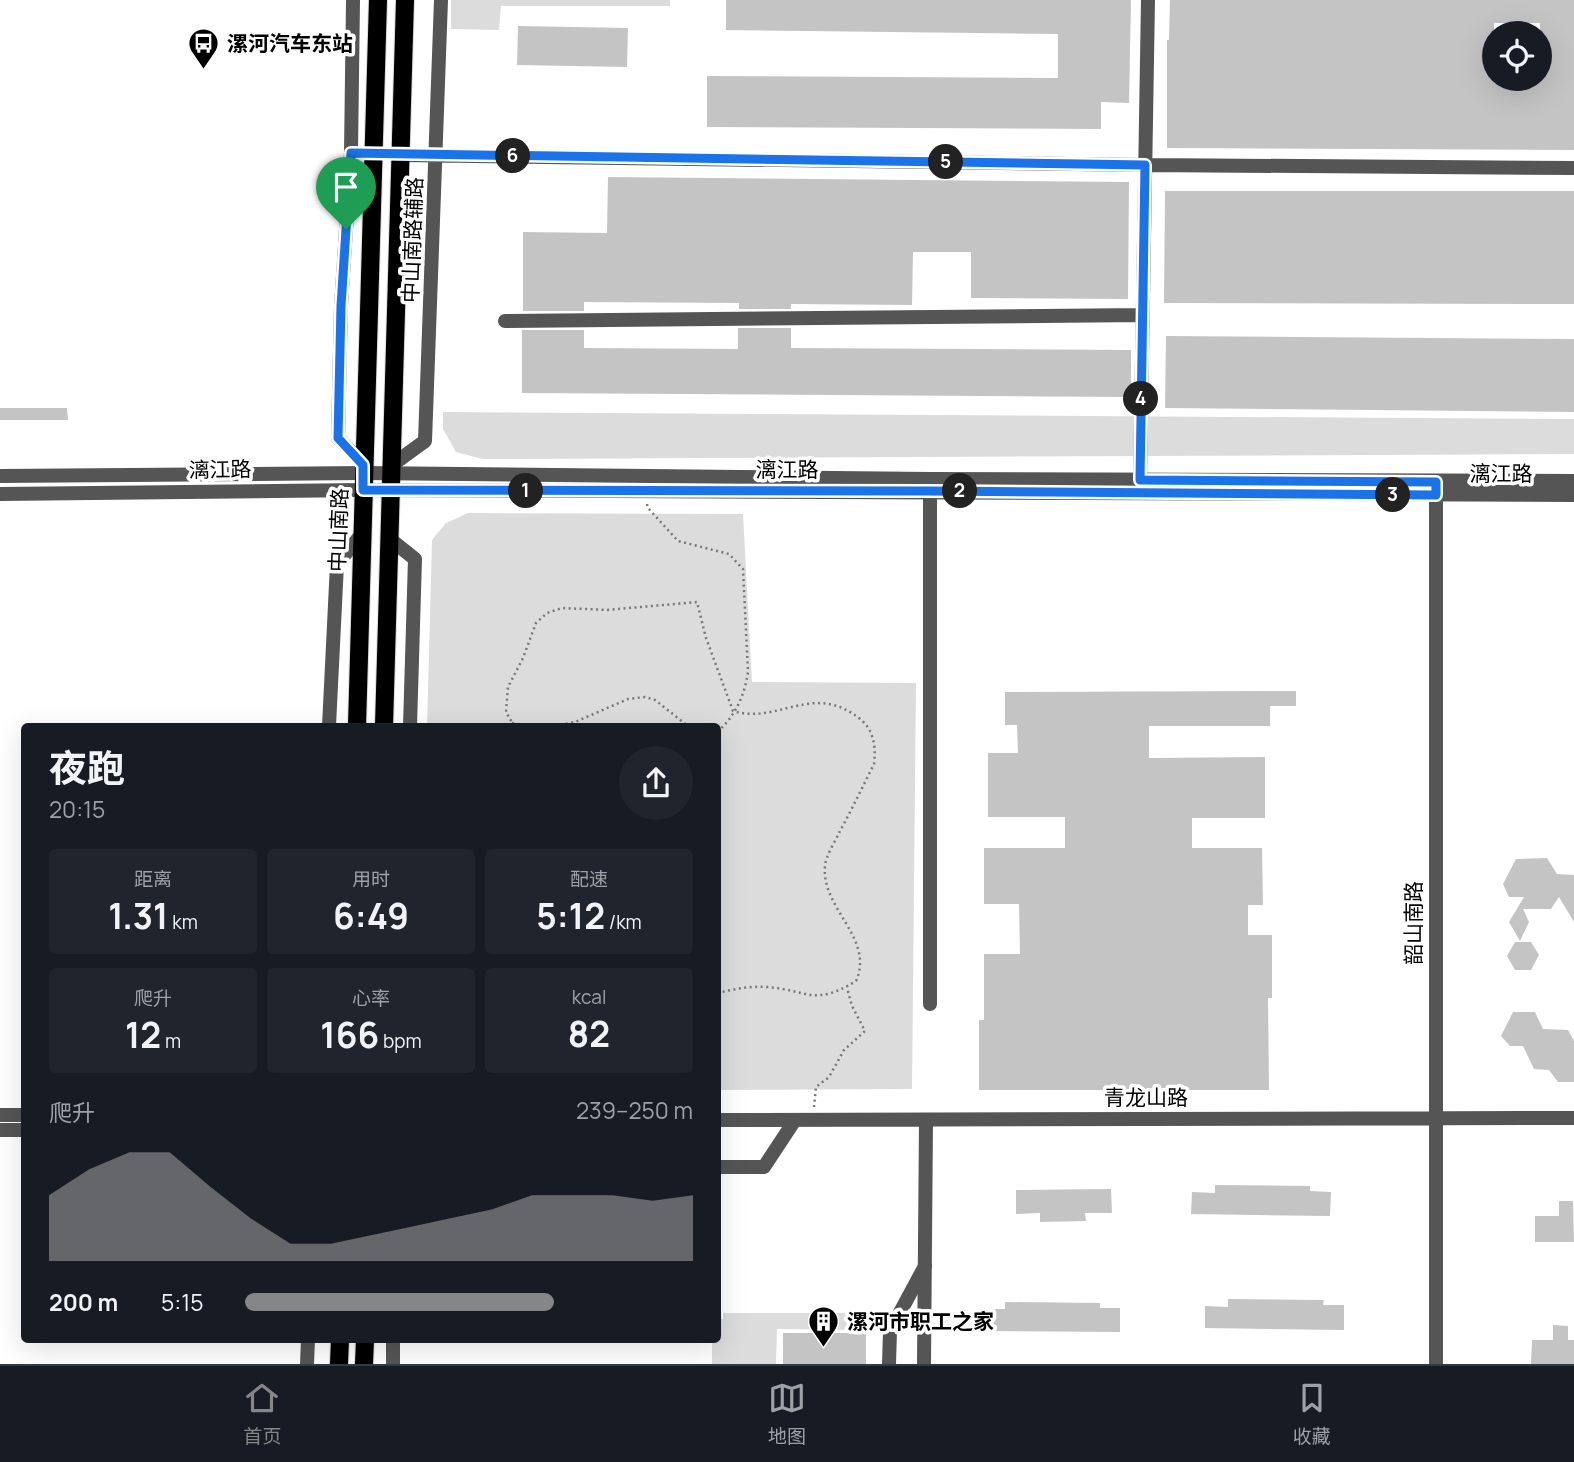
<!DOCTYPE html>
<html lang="zh">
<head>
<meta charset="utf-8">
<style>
	:root { --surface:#171b24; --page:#20242c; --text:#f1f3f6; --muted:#9ea1a6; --line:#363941; --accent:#858687 }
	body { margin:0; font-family:Manrope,"Noto Sans SC",sans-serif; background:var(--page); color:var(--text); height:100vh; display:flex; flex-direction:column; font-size:26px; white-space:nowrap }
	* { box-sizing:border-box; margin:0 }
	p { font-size:23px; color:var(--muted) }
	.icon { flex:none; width:38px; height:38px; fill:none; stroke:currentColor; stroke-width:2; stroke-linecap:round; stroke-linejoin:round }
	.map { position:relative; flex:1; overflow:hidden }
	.drawer { position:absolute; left:21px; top:723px; width:700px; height:620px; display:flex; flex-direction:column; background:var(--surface); border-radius:7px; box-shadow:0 7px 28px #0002 }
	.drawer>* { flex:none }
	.tools { position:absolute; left:1482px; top:21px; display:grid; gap:14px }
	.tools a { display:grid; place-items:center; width:70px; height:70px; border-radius:50%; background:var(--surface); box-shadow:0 7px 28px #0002; font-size:35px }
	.pin { position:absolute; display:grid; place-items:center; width:60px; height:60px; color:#fff; margin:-72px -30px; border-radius:50% 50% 50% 0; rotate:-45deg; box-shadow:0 0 7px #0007 }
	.pin .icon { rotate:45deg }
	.km { position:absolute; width:35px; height:35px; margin:-18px; border-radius:50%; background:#222; color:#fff; font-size:19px; line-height:35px; text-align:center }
	.round { display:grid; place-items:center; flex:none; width:74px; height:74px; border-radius:37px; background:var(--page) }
	.summary { display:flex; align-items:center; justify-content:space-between; height:119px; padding:0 28px }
	h1 { font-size:38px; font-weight:700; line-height:52px }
	.metrics { display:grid; grid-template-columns:repeat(3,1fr); gap:10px; height:119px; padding:7px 28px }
	.metrics div { display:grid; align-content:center; border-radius:7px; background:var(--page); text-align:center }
	.metrics b { font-size:35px; font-weight:700 }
	.metrics small { font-size:19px; font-weight:400 }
	.metrics p { font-size:19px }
	.chart { height:196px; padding:14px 28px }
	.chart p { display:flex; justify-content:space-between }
	.chart svg { width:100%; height:126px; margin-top:7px; fill:var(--accent); opacity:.7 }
	ul { padding:0 28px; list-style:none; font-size:23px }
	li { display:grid; grid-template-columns:112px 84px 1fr; align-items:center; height:52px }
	li i { height:18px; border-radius:9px; background:var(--accent) }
	.tabs { display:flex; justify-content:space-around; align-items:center; height:98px; border-top:2px solid var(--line); background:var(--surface); font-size:19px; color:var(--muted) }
	.tabs a { display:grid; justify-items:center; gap:4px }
	.tabs .active { color:var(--accent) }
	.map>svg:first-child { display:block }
</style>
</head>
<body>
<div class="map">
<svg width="1574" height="1364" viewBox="0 0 1574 1364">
	<rect width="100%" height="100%" fill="#fff"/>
	<!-- green -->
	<path fill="#dcdcdc" d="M451 0H670V6H501L499 30 451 29Z
		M443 412 1574 419V454L483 459 456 452 443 429Z
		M468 513 743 514 752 682 916 683 912 1089 718 1090V726H427L432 540 446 523Z
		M723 1313H866V1330L777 1329 776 1364H712V1339H718V1319H723Z"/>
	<!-- building -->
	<path fill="#c4c4c4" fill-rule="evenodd" d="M726 0H1131L1129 103 1101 102V129L707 127V76L1058 78V34L726 30Z
		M1170 0H1574V150L1167 148V40H1169ZM1494 23H1540V79H1494Z
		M518 26 628 28 627 67 517 65Z
		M608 177 1129 182 1128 299 971 298V252H913L912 305 791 304V309H739V303L584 302V311H523V232L607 233Z
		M1165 191H1574V304L1164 303Z
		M738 328H791V348L1131 350V397L522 393V330H584V348L738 349Z
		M1166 336 1574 339V412L1165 408Z
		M0 408H67L68 420H0Z
		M1296 691V706H1270V726H1149V758L1265 757V818H1192V848H1262L1263 905H1248V935H1272V998H1268L1269 1090H979V1020H984V954H1020L1019 904H984V848H1065V817H988V753H1018L1017 725H1005V692Z
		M1547 858 1557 874 1574 875V922L1559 897 1551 909H1523L1529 922 1520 941 1509 922 1524 897H1509L1503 884 1516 859Z
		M1515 942H1531L1539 955 1531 970H1515L1507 956Z
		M1513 1012H1535L1543 1029 1568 1030 1574 1041V1082H1558L1549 1070 1534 1069 1523 1046H1510L1501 1036Z
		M1215 1185 1310 1186V1191L1331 1192 1330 1216 1191 1214 1192 1192 1215 1193Z
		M1111 1189 1112 1213H1085L1086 1221 1040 1222V1213L1016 1214V1190Z
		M1559 1201H1573L1574 1242H1535V1216H1559Z
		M1228 1299 1324 1300 1323 1305H1344V1330L1205 1328V1306L1228 1307Z
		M1005 1302 1100 1303V1308H1120V1332L981 1331V1309H1005Z
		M1553 1325 1568 1326V1340H1574V1364H1531L1532 1340H1553Z
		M783 1333H866V1364H783Z"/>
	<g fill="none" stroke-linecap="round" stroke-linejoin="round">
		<defs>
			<path id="primary" d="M357 726 378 0
				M384 726 405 0
				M339 1364 340 1339
				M364 1364 365 1339"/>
		</defs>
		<!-- primary casing -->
		<use href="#primary" stroke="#dbdbdb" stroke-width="20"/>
		<!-- path -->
		<path stroke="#777" stroke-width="2.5" stroke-dasharray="2 3.5" stroke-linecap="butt" d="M647 504 648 508 678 541 729 554 743 569 748 672C745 694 735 717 718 731
			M512 723 529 726
			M514 726 506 712 508 687 523 658 536 623 547 613 562 608 607 610 697 602 706 638 733 711C779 725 813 681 860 719 874 730 876 747 874 764 863 786 852 809 840 831 835 842 826 855 825 866 821 909 875 938 856 981 814 1007 808 990 767 987 749 986 734 989 718 993
			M555 726 575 722 628 699 645 697 655 700 688 726
			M814 1107 816 1087 829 1077 844 1050 865 1031 852 1006 847 988"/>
		<!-- minor -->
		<path stroke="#555" stroke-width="14" d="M353 0 351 153 341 306 338 438 364 465
			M401 155 1145 165 1574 168
			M505 321 1143 315
			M392 465 425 441 441 0
			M1140 480 1148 0
			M930 481V1004
			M390 539 415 559 410 726
			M329 726 337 564 361 535
			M718 1167H764L795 1120
			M307 1364 308 1339
			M393 1364V1339
			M889 1364 890 1331 925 1266"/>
		<!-- tertiary -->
		<path stroke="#555" stroke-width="14" d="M0 476 363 473 930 479 1574 481
			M1436 487V1364
			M0 494 363 490 1574 495
			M0 1115H24
			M718 1120 1574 1118
			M0 1130H24
			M924 1364 926 1120"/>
		<!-- primary -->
		<use href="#primary" stroke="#000" stroke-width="18"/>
	</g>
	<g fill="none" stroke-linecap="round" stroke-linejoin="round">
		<defs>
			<path id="route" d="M351 153 1145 165 1140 480 1436 482V495L930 491 363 490V465L338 438 341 306Z"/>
		</defs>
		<!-- route casing -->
		<use href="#route" stroke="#fff" stroke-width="14"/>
		<!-- route -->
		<use href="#route" stroke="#1a73e8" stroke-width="9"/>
	</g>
	<!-- icons -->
	<defs>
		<symbol id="bus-pin" viewBox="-11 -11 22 30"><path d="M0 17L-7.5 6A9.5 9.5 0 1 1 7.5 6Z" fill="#000" stroke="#fff"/><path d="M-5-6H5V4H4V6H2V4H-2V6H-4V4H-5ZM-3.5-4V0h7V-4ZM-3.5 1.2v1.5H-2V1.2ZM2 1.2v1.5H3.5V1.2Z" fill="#fff"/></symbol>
		<symbol id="building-pin" viewBox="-11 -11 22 30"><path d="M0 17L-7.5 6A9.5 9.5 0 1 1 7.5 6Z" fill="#000" stroke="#fff"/><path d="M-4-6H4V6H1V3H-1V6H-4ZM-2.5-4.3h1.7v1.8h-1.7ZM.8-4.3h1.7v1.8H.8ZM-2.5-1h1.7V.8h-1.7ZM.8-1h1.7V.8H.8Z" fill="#fff"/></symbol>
	</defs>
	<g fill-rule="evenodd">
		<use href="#bus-pin" x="186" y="26" width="35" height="47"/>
		<use href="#building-pin" x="806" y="1304" width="35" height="47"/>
	</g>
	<g text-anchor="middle" stroke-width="7" stroke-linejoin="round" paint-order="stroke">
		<!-- poi labels -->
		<g font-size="21" font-weight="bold" fill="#000" stroke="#fff" text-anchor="start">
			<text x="227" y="51">漯河汽车东站</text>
			<text x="847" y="1329">漯河市职工之家</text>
		</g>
		<!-- street labels -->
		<g font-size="21" fill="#000" stroke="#fff">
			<text transform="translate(413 240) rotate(-88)" y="7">中山南路辅路</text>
			<text transform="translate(220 470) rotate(-1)" y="7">漓江路</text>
			<text x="787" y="477">漓江路</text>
			<text x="1501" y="481">漓江路</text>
			<text transform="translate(339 530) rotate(-88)" y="7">中山南路</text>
			<text transform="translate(1414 923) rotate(-90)" y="7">韶山南路</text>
			<text x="1146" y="1105">青龙山路</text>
		</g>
	</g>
</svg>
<div class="tools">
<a><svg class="icon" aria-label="locate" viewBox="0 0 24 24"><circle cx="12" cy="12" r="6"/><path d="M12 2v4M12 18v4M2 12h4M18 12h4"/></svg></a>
</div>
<div class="pin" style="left:346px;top:229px;background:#1e9e55"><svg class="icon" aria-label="arrive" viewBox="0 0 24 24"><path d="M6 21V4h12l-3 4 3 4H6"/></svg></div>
<b class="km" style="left:526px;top:491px">1</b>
<b class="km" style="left:960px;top:491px">2</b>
<b class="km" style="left:1393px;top:495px">3</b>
<b class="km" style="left:1141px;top:399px">4</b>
<b class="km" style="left:946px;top:162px">5</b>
<b class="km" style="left:513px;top:156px">6</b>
<section class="drawer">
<div class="summary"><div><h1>夜跑</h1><p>20:15</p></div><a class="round"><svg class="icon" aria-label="share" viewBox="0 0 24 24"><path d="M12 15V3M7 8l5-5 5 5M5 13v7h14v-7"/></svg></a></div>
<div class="metrics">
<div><p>距离</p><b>1.31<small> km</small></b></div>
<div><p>用时</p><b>6:49</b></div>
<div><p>配速</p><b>5:12<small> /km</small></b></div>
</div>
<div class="metrics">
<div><p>爬升</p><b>12<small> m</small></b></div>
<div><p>心率</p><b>166<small> bpm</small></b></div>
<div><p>kcal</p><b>82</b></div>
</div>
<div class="chart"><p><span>爬升</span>239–250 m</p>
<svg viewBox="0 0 160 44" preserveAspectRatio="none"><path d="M0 44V21L10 12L20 6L30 6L40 18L50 29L60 38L70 38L80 35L90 32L100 29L110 26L120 21L130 21L140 21L150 23L160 21V44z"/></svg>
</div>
<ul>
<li><b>200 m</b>5:15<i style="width:69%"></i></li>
</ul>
</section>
</div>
<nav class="tabs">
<a class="active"><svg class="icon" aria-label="home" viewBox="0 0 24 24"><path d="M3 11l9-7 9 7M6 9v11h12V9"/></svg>首页</a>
<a><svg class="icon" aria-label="map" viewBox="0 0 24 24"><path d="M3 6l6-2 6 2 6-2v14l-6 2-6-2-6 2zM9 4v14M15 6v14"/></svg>地图</a>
<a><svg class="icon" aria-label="saved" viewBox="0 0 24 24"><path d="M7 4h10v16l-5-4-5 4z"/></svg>收藏</a>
</nav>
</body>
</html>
